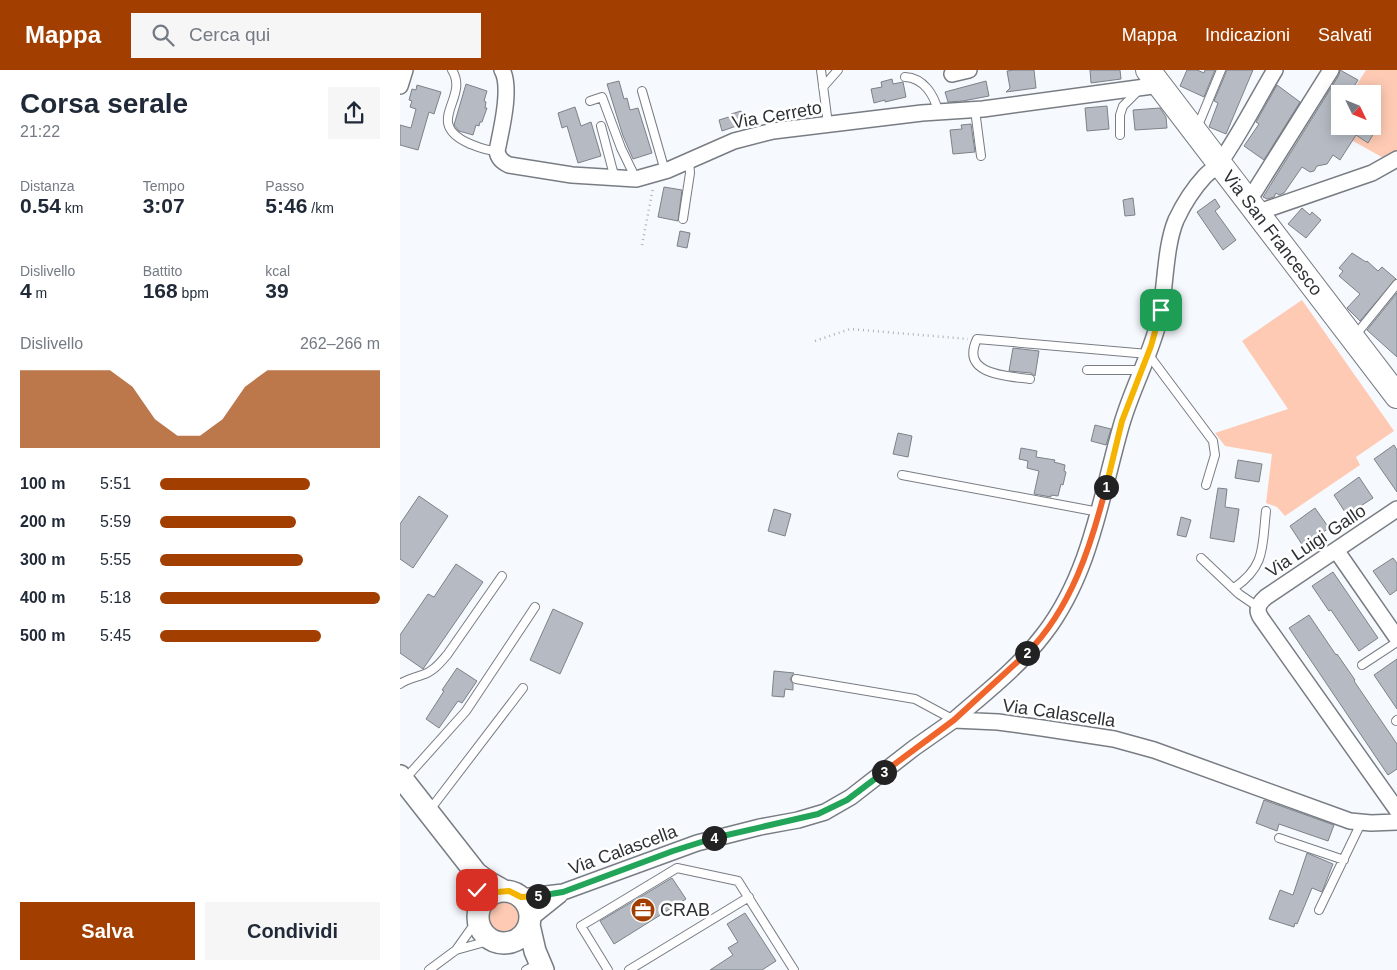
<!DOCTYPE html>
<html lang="it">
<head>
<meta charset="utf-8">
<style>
	:root { --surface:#fff; --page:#f6f6f7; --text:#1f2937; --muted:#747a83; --accent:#a13e00 }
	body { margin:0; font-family:Arial,sans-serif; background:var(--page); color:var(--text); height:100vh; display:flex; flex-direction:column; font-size:19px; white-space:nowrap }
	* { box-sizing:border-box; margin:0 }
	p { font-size:16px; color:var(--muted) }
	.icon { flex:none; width:28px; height:28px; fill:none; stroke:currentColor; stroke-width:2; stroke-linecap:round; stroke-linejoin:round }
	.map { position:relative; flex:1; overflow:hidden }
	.sheet { display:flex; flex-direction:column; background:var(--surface); width:400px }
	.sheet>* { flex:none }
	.needle { width:32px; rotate:133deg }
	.controls { position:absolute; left:931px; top:15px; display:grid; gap:10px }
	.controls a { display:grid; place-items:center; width:50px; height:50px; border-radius:0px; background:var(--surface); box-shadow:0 2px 12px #0003; font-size:25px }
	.pin { position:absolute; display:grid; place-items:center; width:42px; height:42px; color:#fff; margin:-21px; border-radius:10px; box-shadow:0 2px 8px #0006 }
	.km { position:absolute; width:25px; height:25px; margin:-12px; border-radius:50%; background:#222; color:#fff; font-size:14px; line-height:25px; text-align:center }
	.round { display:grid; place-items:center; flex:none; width:52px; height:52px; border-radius:0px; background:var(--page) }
	.overview { display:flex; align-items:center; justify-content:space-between; height:85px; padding:0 20px }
	h1 { font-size:28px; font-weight:800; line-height:38px }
	.metrics { display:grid; grid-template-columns:repeat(3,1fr); gap:8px; height:85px; padding:5px 20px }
	.metrics div { display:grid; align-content:center }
	.metrics b { font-size:21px; font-weight:800 }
	.metrics small { font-size:14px; font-weight:400 }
	.metrics p { font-size:14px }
	.chart { height:140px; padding:10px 20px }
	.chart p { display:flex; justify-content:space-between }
	.chart svg { width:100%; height:90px; margin-top:5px; fill:var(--accent); opacity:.7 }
	.action { display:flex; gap:10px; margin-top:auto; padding:10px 20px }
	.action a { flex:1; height:58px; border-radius:0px; background:var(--accent); color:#fff; font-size:20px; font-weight:800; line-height:58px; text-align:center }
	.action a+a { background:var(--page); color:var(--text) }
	ul { padding:0 20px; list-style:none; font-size:16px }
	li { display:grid; grid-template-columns:80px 60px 1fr; align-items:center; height:38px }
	li i { height:12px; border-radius:6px; background:var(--accent) }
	header { display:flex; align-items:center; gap:30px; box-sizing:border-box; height:70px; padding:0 25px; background:var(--accent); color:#fff }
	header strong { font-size:24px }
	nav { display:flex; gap:28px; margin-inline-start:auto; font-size:18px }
	.search { width:350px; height:45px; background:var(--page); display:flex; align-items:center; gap:12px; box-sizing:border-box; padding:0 18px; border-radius:0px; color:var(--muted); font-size:19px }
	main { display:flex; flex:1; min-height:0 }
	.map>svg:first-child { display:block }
</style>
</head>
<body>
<header>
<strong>Mappa</strong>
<div class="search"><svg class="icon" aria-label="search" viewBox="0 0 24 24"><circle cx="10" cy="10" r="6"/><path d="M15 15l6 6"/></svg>Cerca qui</div>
<nav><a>Mappa</a><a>Indicazioni</a><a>Salvati</a></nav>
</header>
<main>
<section class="sheet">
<div class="overview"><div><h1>Corsa serale</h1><p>21:22</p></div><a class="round"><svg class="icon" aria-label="share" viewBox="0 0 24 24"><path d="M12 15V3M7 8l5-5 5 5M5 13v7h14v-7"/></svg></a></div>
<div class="metrics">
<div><p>Distanza</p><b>0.54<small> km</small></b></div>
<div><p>Tempo</p><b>3:07</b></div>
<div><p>Passo</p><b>5:46<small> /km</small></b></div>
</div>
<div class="metrics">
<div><p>Dislivello</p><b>4<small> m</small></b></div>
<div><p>Battito</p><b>168<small> bpm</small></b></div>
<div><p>kcal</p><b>39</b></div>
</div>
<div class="chart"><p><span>Dislivello</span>262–266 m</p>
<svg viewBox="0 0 160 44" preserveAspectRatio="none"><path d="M0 44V6L10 6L20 6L30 6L40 6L50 14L60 30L70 38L80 38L90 30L100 14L110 6L120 6L130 6L140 6L150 6L160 6V44z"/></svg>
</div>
<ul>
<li><b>100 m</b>5:51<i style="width:68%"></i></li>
<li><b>200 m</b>5:59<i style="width:62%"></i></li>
<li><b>300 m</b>5:55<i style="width:65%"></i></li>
<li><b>400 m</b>5:18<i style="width:100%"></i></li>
<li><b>500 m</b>5:45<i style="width:73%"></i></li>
</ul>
<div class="action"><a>Salva</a><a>Condividi</a></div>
</section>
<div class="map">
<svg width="997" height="900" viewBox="0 0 997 900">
	<rect width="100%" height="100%" fill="#f6f9fe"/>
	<!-- green -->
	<path fill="#fecab4" d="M966 0H997V85L987 90 930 58 940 56H972V24H951Z
		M902 230 994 361 956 387 960 395 885 446 877 437 866 433 872 384 825 376 815 363 888 339 842 271Z
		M85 847a19 19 0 1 1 38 0a19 19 0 1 1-38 0Z"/>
	<!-- building -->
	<path fill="#b6bbc3" stroke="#7d8289" d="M614 0H634L636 18 606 22 610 18 607 1Z
		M690 0H720L721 9 691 13Z
		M787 0H797L804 3 805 0H815L804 27 780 16Z
		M827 0H853L826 64 809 57 818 33 814 31Z
		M940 0 958 10 950 23 940 17V56H978L968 73 956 65 940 90 933 85 927 94 917 96 914 101 910 102 902 97 884 123 879 125 876 123 874 127 867 129 863 127 939 5Z
		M492 9 493 14 503 12 506 27 485 32V30L474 33 471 19 482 17 481 12Z
		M219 11 224 29 227 28 230 40 238 38 252 83 233 89 223 66 207 14Z
		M586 11 589 26 563 31 548 32 545 22Z
		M66 14 87 21 84 31 86 32 85 38H87L82 52H80L79 56 76 55 73 65 59 61 54 55Z
		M17 15 41 22 34 44 29 42 18 80 0 75V55L11 58 16 39 10 37 12 31 9 30 12 19 16 20Z
		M877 15 900 32 864 90 844 76 859 54 856 52Z
		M707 36 709 59 687 61 685 38Z
		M175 37 181 56 191 52 201 86 178 93 167 56 162 58 158 43Z
		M760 38 766 47 767 58 735 60 733 40Z
		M341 41 345 53 322 61 319 50 332 46 331 44Z
		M571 54 575 82 553 84 550 60 562 59 561 55Z
		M264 117 282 120 278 151 258 147Z
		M733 128 735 145 725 146 723 130Z
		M815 129 820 137 815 141 836 170 823 180 797 142Z
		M902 138 910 145 912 142 921 150 906 168 888 154Z
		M280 161 290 163 287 178 277 176Z
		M952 183 966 192 967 191 978 201 982 197 996 209 960 251 947 238 960 224 939 206 943 201 939 198Z
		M997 223V287L967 260Z
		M613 278 639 281 635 306 631 303 609 301Z
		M695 355 711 359 706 375 691 371Z
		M498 363 512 366 508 387 493 384Z
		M994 375 997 380V422L974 389Z
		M621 378 637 381 636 387 655 390 654 392 665 395 664 401 666 402 663 415 661 414 658 426 651 425V427L634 424 639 401 627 398 628 391 619 389Z
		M838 390 862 394 859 412 835 408Z
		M959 407 973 428 947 445 934 425Z
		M818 418 827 419 825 437 839 439 834 472 810 468Z
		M19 426 48 446 13 498 0 489V454Z
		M915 438 929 458 903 476 890 456Z
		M374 439 391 444 385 466 368 461Z
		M781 447 791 450 786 467 777 465Z
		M993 488 997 493V520L990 525 973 501Z
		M56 494 83 512 23 599 0 583V565L28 524 34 527Z
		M933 502 978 568 959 581 931 540 929 541 912 516Z
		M153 539 183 553 160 604 130 590Z
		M909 545 936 585 937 584 955 610 954 611 997 674V699L988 705 889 558Z
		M997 589V639L974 605Z
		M57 598 77 611 62 633 58 631 39 658 26 649 44 621 42 620Z
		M374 601 394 603 390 609 393 614V620L385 619 384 627 372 626Z
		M864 730 934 755 928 771 879 754 877 761 856 753Z
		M907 783 933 794 922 822 912 818 897 854 895 853 894 857 869 849 880 820 893 825Z
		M272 808 286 829 214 874 200 851Z
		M345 843 376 891 362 900H310L333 885 328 878 338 872 327 854Z"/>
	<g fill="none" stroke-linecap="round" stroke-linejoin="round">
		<defs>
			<path id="service" d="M52 0C70 28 23 52 68 73 78 77 86 81 97 81
				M421 0 428 54
				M505 7C524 8 534 25 538 41
				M423 17 438 0
				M242 21 265 101
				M190 31 202 27 221 78 236 109
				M575 40 581 86
				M201 56 215 109
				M797 58 821 0
				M720 65V45L723 36 740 19
				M283 149 290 103 289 90
				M954 267 997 214
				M687 300H741
				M630 309C607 306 560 305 577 269L748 284 813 371 815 385 806 415
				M502 405 699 442
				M801 488 839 524 858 537
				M834 518C866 496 862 477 866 441
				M962 595 997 572
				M396 609 515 629 554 650
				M0 614C7 609 14 608 22 605 33 602 40 593 47 585L102 506
				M996 651 997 650
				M5 709 66 641 135 537
				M29 741 123 618
				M879 768 944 790
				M919 840 961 753
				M56 880 78 849
				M29 900 56 880 92 870
				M126 900 130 898
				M208 900 181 856 277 798 338 811 394 900
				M229 900 349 827"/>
			<path id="minor" d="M102 0C112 17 101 61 97 81 98 88 102 92 109 95L172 105 236 109 268 100 334 71 373 61 522 43 583 39 760 15
				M552 4 569 0
				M0 16 5 0
				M848 132 931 0
				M856 143 972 103 997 89
				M997 439 866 527C859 533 855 539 861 548L997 740
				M936 480 997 568
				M554 650C585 623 619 597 644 564 691 503 701 425 722 353 732 319 749 288 758 254 766 222 764 179 776 150 783 135 793 119 805 106 810 101 817 97 821 91 841 62 857 30 875 0
				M121 827 163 822 297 773 360 757 398 750 425 742 451 727 514 678 554 650 598 652 642 658 714 669 754 680 950 751 971 753 997 752
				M130 849 160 825"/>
			<path id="secondary" d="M0 706 76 803 88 812 104 821
				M78 847a26 26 0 1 1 52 0a26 26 0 1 1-52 0Z
				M129 855 135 881 143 900"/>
			<g id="primary">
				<path id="s1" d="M748 0 997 326"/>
			</g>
		</defs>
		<!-- service casing -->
		<use href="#service" stroke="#787d84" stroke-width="10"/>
		<!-- minor casing -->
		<use href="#minor" stroke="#787d84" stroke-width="18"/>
		<!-- secondary casing -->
		<use href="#secondary" stroke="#787d84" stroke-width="24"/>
		<!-- primary casing -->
		<use href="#primary" stroke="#787d84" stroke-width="26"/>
		<!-- path -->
		<path stroke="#afb1b6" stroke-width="2.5" stroke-dasharray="1 4" stroke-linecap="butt" d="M242 175 253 118
			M415 271 450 259 568 269"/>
		<!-- service -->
		<use href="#service" stroke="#fff" stroke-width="8"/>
		<!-- minor -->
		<use href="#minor" stroke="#fff" stroke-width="15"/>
		<!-- secondary -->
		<use href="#secondary" stroke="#fff" stroke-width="21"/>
		<!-- primary -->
		<use href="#primary" stroke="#fff" stroke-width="24"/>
	</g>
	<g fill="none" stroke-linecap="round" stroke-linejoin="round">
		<defs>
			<path id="split-1" d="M706 417 722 351 751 276 761 240"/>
			<path id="split-2" d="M627 583C671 539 691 476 706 417"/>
			<path id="split-3" d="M484 702 554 650 627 583"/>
			<path id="split-4" d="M314 768 418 744 447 730 484 702"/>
			<path id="split-5" d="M138 826 163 822 273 781 314 768"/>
			<path id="split-6" d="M77 820 80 837 90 825 97 822 109 821 121 827 138 826"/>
		</defs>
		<!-- split-1 casing -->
		<use href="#split-1" stroke="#fff" stroke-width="10"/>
		<!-- split-2 casing -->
		<use href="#split-2" stroke="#fff" stroke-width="10"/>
		<!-- split-3 casing -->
		<use href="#split-3" stroke="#fff" stroke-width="10"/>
		<!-- split-4 casing -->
		<use href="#split-4" stroke="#fff" stroke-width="10"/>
		<!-- split-5 casing -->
		<use href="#split-5" stroke="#fff" stroke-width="10"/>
		<!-- split-6 casing -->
		<use href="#split-6" stroke="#fff" stroke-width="10"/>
		<!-- split-1 -->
		<use href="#split-1" stroke="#f5b400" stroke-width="6"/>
		<!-- split-2 -->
		<use href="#split-2" stroke="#f0652b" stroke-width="6"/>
		<!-- split-3 -->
		<use href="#split-3" stroke="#f0652b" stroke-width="6"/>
		<!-- split-4 -->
		<use href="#split-4" stroke="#22a559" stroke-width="6"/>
		<!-- split-5 -->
		<use href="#split-5" stroke="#22a559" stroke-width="6"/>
		<!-- split-6 -->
		<use href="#split-6" stroke="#f5b400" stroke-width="6"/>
	</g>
	<!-- icons -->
	<defs>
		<symbol id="office-disc" viewBox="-11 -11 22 22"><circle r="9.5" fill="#a13e00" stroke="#fff"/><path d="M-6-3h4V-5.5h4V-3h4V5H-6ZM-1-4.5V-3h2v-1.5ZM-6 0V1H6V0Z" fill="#fff"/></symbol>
	</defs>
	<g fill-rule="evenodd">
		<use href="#office-disc" x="229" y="826" width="28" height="28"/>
	</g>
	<g text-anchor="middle" stroke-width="5" stroke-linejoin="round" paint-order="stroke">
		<!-- street labels -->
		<g font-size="18" fill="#2f3134" stroke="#fff">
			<text transform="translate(377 45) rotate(-10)" y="6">Via Cerreto</text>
			<text dy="6" stroke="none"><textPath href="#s1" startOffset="205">Via San Francesco</textPath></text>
			<text transform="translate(916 471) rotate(-34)" y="6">Via Luigi Gallo</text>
			<text transform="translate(659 643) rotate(8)" y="6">Via Calascella</text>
			<text transform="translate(223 780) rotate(-20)" y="6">Via Calascella</text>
		</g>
		<!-- poi labels -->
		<g font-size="18" fill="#2f3134" stroke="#fff" text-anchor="start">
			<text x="260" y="846">CRAB</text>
		</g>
	</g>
</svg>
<div class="controls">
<a><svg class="needle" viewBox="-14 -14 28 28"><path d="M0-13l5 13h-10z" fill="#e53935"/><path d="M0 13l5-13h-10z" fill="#747a83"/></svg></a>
</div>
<div class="pin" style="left:761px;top:240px;background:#1e9e55"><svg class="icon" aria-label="arrive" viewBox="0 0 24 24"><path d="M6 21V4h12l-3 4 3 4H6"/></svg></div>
<div class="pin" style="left:77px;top:820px;background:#d93025"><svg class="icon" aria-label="check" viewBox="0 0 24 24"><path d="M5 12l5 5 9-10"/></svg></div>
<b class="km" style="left:706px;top:417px">1</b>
<b class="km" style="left:627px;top:583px">2</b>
<b class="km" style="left:484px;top:702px">3</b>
<b class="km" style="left:314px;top:768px">4</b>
<b class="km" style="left:138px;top:826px">5</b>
</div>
</main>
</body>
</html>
